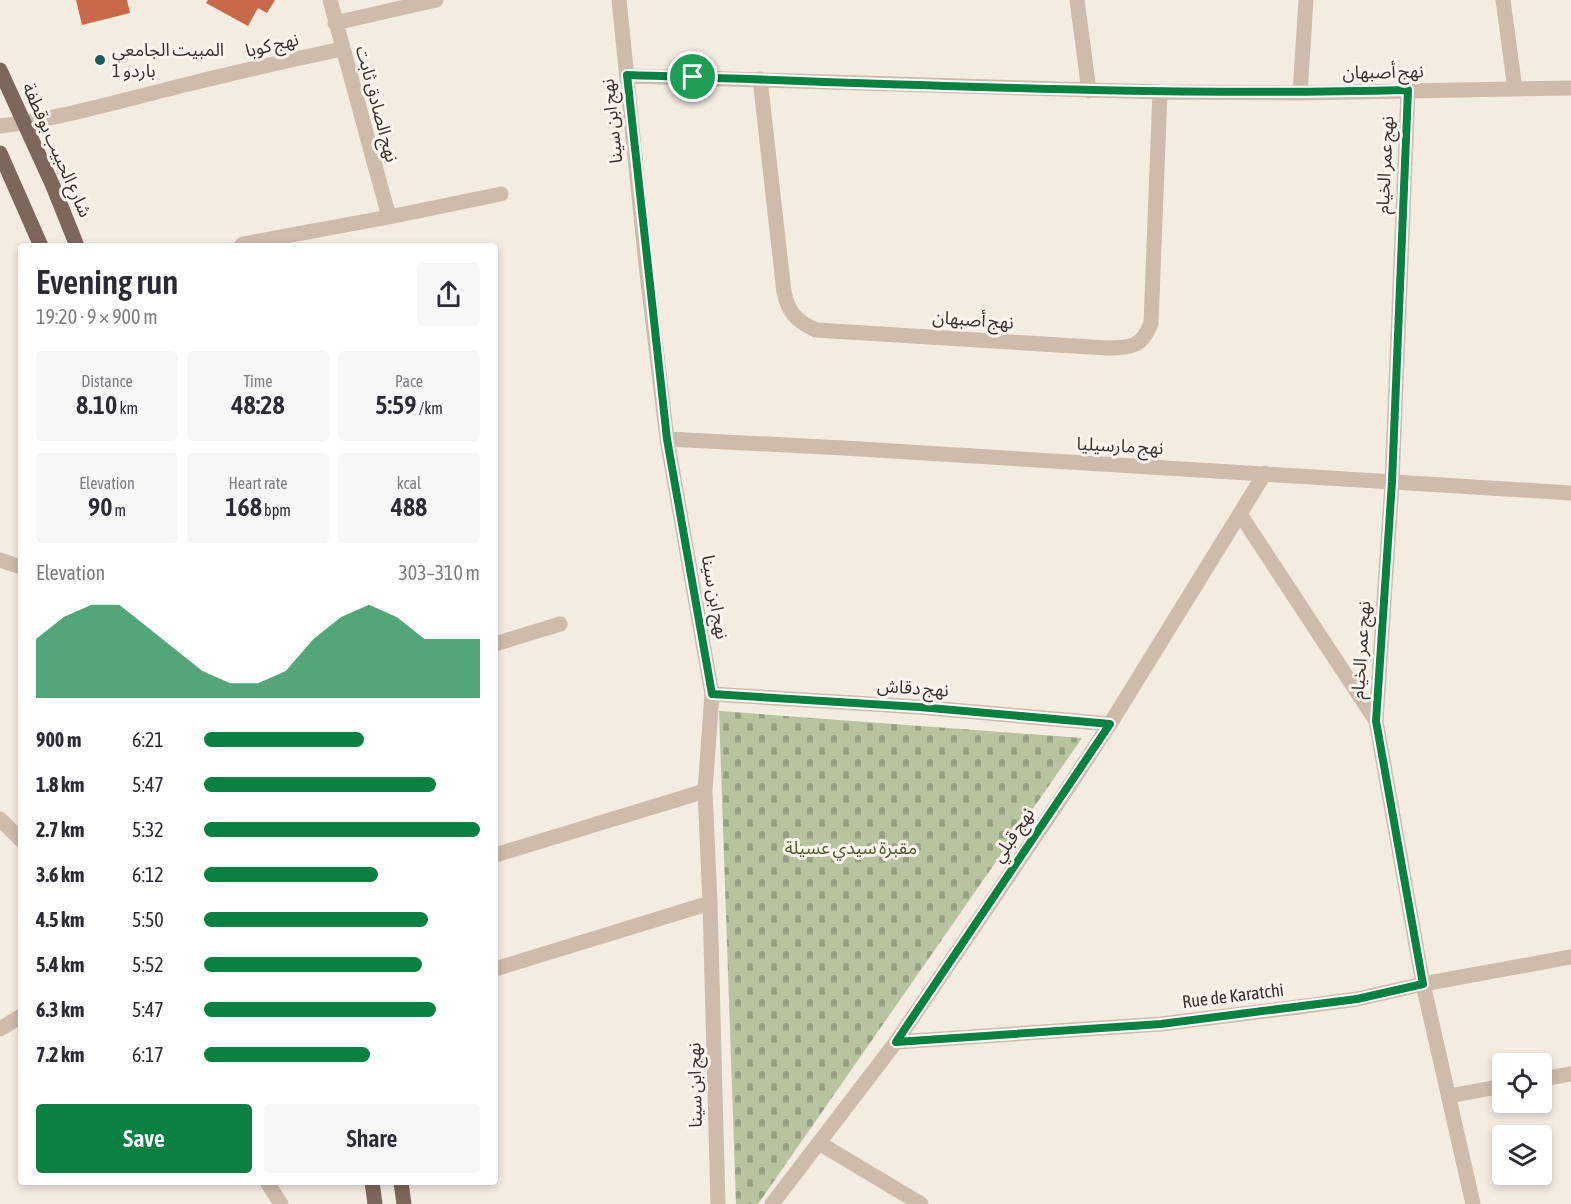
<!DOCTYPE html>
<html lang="en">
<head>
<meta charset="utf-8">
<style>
	:root { --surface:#fff; --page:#f7f7f7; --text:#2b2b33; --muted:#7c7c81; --accent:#0b8043 }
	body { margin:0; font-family:"Asap Condensed","Noto Sans Arabic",sans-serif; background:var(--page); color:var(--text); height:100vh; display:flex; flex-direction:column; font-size:22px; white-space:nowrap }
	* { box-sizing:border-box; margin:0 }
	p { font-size:20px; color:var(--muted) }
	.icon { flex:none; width:33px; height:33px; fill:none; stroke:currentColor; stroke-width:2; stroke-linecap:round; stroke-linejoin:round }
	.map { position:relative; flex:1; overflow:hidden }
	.sheet { position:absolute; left:18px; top:243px; width:480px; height:942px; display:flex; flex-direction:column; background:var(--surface); border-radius:6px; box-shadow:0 3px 9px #0003 }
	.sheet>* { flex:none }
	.fabs { position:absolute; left:1492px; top:1053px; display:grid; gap:12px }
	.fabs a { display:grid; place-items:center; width:60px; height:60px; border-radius:6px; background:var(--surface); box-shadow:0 3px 9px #0003; font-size:30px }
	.pin { position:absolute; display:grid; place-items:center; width:51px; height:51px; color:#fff; margin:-26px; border:3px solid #fff; border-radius:50%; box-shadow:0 2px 6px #0007 }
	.round { display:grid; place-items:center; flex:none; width:63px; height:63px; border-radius:6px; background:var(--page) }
	.overview { display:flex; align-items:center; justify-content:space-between; height:102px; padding:0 18px }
	h1 { font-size:33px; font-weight:600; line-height:45px }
	.figures { display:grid; grid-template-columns:repeat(3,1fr); gap:9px; height:102px; padding:6px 18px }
	.figures div { display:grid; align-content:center; border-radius:6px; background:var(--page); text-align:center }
	.figures b { font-size:26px; font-weight:600 }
	.figures small { font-size:16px; font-weight:400 }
	.figures p { font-size:16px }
	.chart { height:168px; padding:12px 18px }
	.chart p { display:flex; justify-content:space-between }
	.chart svg { width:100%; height:108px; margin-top:6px; fill:var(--accent); opacity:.7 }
	.action { display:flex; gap:12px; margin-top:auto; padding:12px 18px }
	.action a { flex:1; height:69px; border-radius:6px; background:var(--accent); color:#fff; font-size:24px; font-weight:600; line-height:69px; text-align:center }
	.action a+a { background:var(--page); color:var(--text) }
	ul { padding:0 18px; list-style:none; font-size:20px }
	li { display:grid; grid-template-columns:96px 72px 1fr; align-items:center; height:45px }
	li i { height:15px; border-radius:8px; background:var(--accent) }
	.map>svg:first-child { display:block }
</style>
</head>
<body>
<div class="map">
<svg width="1571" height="1204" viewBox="0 0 1571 1204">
	<defs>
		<pattern id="cemetery-stones" width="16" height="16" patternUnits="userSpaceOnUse" patternTransform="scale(1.5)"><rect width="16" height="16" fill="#b8c4a0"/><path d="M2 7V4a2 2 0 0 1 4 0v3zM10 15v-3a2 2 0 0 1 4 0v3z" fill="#97a083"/></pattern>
	</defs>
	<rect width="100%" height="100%" fill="#f4ebe1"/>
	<!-- cemetery -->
	<path fill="url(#cemetery-stones)" d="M719 711 1082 738 758 1204H736Z"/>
	<!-- building -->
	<path fill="#c8694b" d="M76 0H127L130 13 82 25Z
		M208 0H275L267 13 258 8 248 26 206 3Z"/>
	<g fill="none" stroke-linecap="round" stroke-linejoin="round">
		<!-- minor -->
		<path stroke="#cdbbac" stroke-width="15" d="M619 0 646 265 667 439 712 694 705 791 710 903 718 1204
			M1077 0 1089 91
			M1503 0 1515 89
			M335 23 436 0
			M627 76 1160 92 1300 93 1571 88
			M760 79 784 292C788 312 797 322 816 330L1107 348C1131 348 1142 347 1151 323L1160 92
			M1408 90 1392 482 1376 721 1423 984 1473 1204
			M1300 93 1306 0
			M0 126C64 118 126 99 189 84 240 71 291 60 342 49
			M389 217 501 194
			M241 246 243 244 389 217 330 0
			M667 439 844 448 1571 493
			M1240 514 1376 721
			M0 560 21 567
			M495 644 560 624
			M712 694 919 707 1110 724
			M0 819 21 840
			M495 855 705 791
			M495 969 710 903
			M0 1029 21 1016
			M896 1042 1161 1024 1298 1007 1357 999 1423 984 1571 957
			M1542 1079 1571 1074
			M1449 1096 1503 1086
			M819 1143 921 1204
			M267 1182 281 1204
			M772 1204 896 1042 1058 803 1110 724 1265 473"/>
		<!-- major -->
		<path stroke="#7d675c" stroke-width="15" d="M0 70 53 186 77 246
			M0 153 41 246
			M372 1182 375 1204
			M401 1182 404 1204"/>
	</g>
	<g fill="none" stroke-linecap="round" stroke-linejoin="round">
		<defs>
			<path id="route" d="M627 75C887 83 1148 97 1408 90L1392 482 1376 721 1423 984 1357 999 1161 1024 896 1042 1110 724 919 707 712 694 667 439Z"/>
		</defs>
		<!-- route casing -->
		<use href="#route" stroke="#fff" stroke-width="12"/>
		<!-- route -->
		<use href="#route" stroke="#0b8043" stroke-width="8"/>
	</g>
	<!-- markers -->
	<circle fill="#1f5a5e" stroke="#fbf5ee" stroke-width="2" cx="100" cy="60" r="6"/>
	<g text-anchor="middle" stroke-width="6" stroke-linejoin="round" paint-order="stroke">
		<!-- street labels -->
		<g font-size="18" fill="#3b302b" stroke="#fbf5ee">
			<text transform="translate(272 45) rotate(-13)" y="6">نهج كوبا</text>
			<text transform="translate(1383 72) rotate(-1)" y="6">نهج أصبهان</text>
			<text transform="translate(377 104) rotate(75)" y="6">نهج الصادق ثابت</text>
			<text transform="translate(612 121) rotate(-96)" y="6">نهج ابن سينا</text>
			<text transform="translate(57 150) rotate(66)" y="6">شارع الحبيب بوقطفة</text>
			<text transform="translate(1385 165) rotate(-87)" y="6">نهج عمر الخيام</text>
			<text transform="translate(973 320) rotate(4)" y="6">نهج أصبهان</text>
			<text transform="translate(1120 446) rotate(3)" y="6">نهج مارسيليا</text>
			<text transform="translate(715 597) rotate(80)" y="6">نهج ابن سينا</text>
			<text transform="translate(1361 650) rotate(-86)" y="6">نهج عمر الخيام</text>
			<text transform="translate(913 688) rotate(4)" y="6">نهج دقاش</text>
			<text transform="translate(1013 835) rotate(-56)" y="6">نهج قبلي</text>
			<text transform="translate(1233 996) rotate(-7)" y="6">Rue de Karatchi</text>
			<text transform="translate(695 1085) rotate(-91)" y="6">نهج ابن سينا</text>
		</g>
		<!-- poi labels -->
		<g font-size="18" fill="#3b302b" stroke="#fbf5ee" text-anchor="start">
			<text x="112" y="56">المبيت الجامعي<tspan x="112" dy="21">باردو 1</tspan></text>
		</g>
		<!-- park labels -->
		<g font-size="18" fill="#4a5a2e" stroke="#fbf5ee">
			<text x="851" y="854">مقبرة سيدي عسيلة</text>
		</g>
	</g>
</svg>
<div class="fabs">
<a><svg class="icon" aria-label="locate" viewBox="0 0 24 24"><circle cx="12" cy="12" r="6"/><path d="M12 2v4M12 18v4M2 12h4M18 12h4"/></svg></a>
<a><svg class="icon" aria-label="layers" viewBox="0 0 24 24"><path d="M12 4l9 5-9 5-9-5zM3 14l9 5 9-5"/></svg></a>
</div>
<div class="pin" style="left:693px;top:77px;background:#1e9e55"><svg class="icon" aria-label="arrive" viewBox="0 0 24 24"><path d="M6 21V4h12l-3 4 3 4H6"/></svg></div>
<section class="sheet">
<div class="overview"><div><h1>Evening run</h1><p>19:20 · 9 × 900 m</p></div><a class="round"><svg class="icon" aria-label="share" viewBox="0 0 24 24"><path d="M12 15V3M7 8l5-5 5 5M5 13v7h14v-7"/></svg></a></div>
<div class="figures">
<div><p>Distance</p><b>8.10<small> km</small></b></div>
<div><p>Time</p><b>48:28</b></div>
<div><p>Pace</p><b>5:59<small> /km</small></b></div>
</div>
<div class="figures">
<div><p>Elevation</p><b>90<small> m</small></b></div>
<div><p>Heart rate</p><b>168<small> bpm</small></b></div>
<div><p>kcal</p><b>488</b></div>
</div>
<div class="chart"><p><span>Elevation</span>303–310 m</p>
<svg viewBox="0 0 160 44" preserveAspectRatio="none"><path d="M0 44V20L10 11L20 6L30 6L40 15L50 24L60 33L70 38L80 38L90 33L100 20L110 11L120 6L130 11L140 20L150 20L160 20V44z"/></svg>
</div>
<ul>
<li><b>900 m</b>6:21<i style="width:58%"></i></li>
<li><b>1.8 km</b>5:47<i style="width:84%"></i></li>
<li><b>2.7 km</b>5:32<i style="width:100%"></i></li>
<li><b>3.6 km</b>6:12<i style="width:63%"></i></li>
<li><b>4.5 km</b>5:50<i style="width:81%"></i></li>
<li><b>5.4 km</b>5:52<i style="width:79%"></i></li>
<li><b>6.3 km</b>5:47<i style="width:84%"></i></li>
<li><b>7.2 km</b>6:17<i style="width:60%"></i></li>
</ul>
<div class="action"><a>Save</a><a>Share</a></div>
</section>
</div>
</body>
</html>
